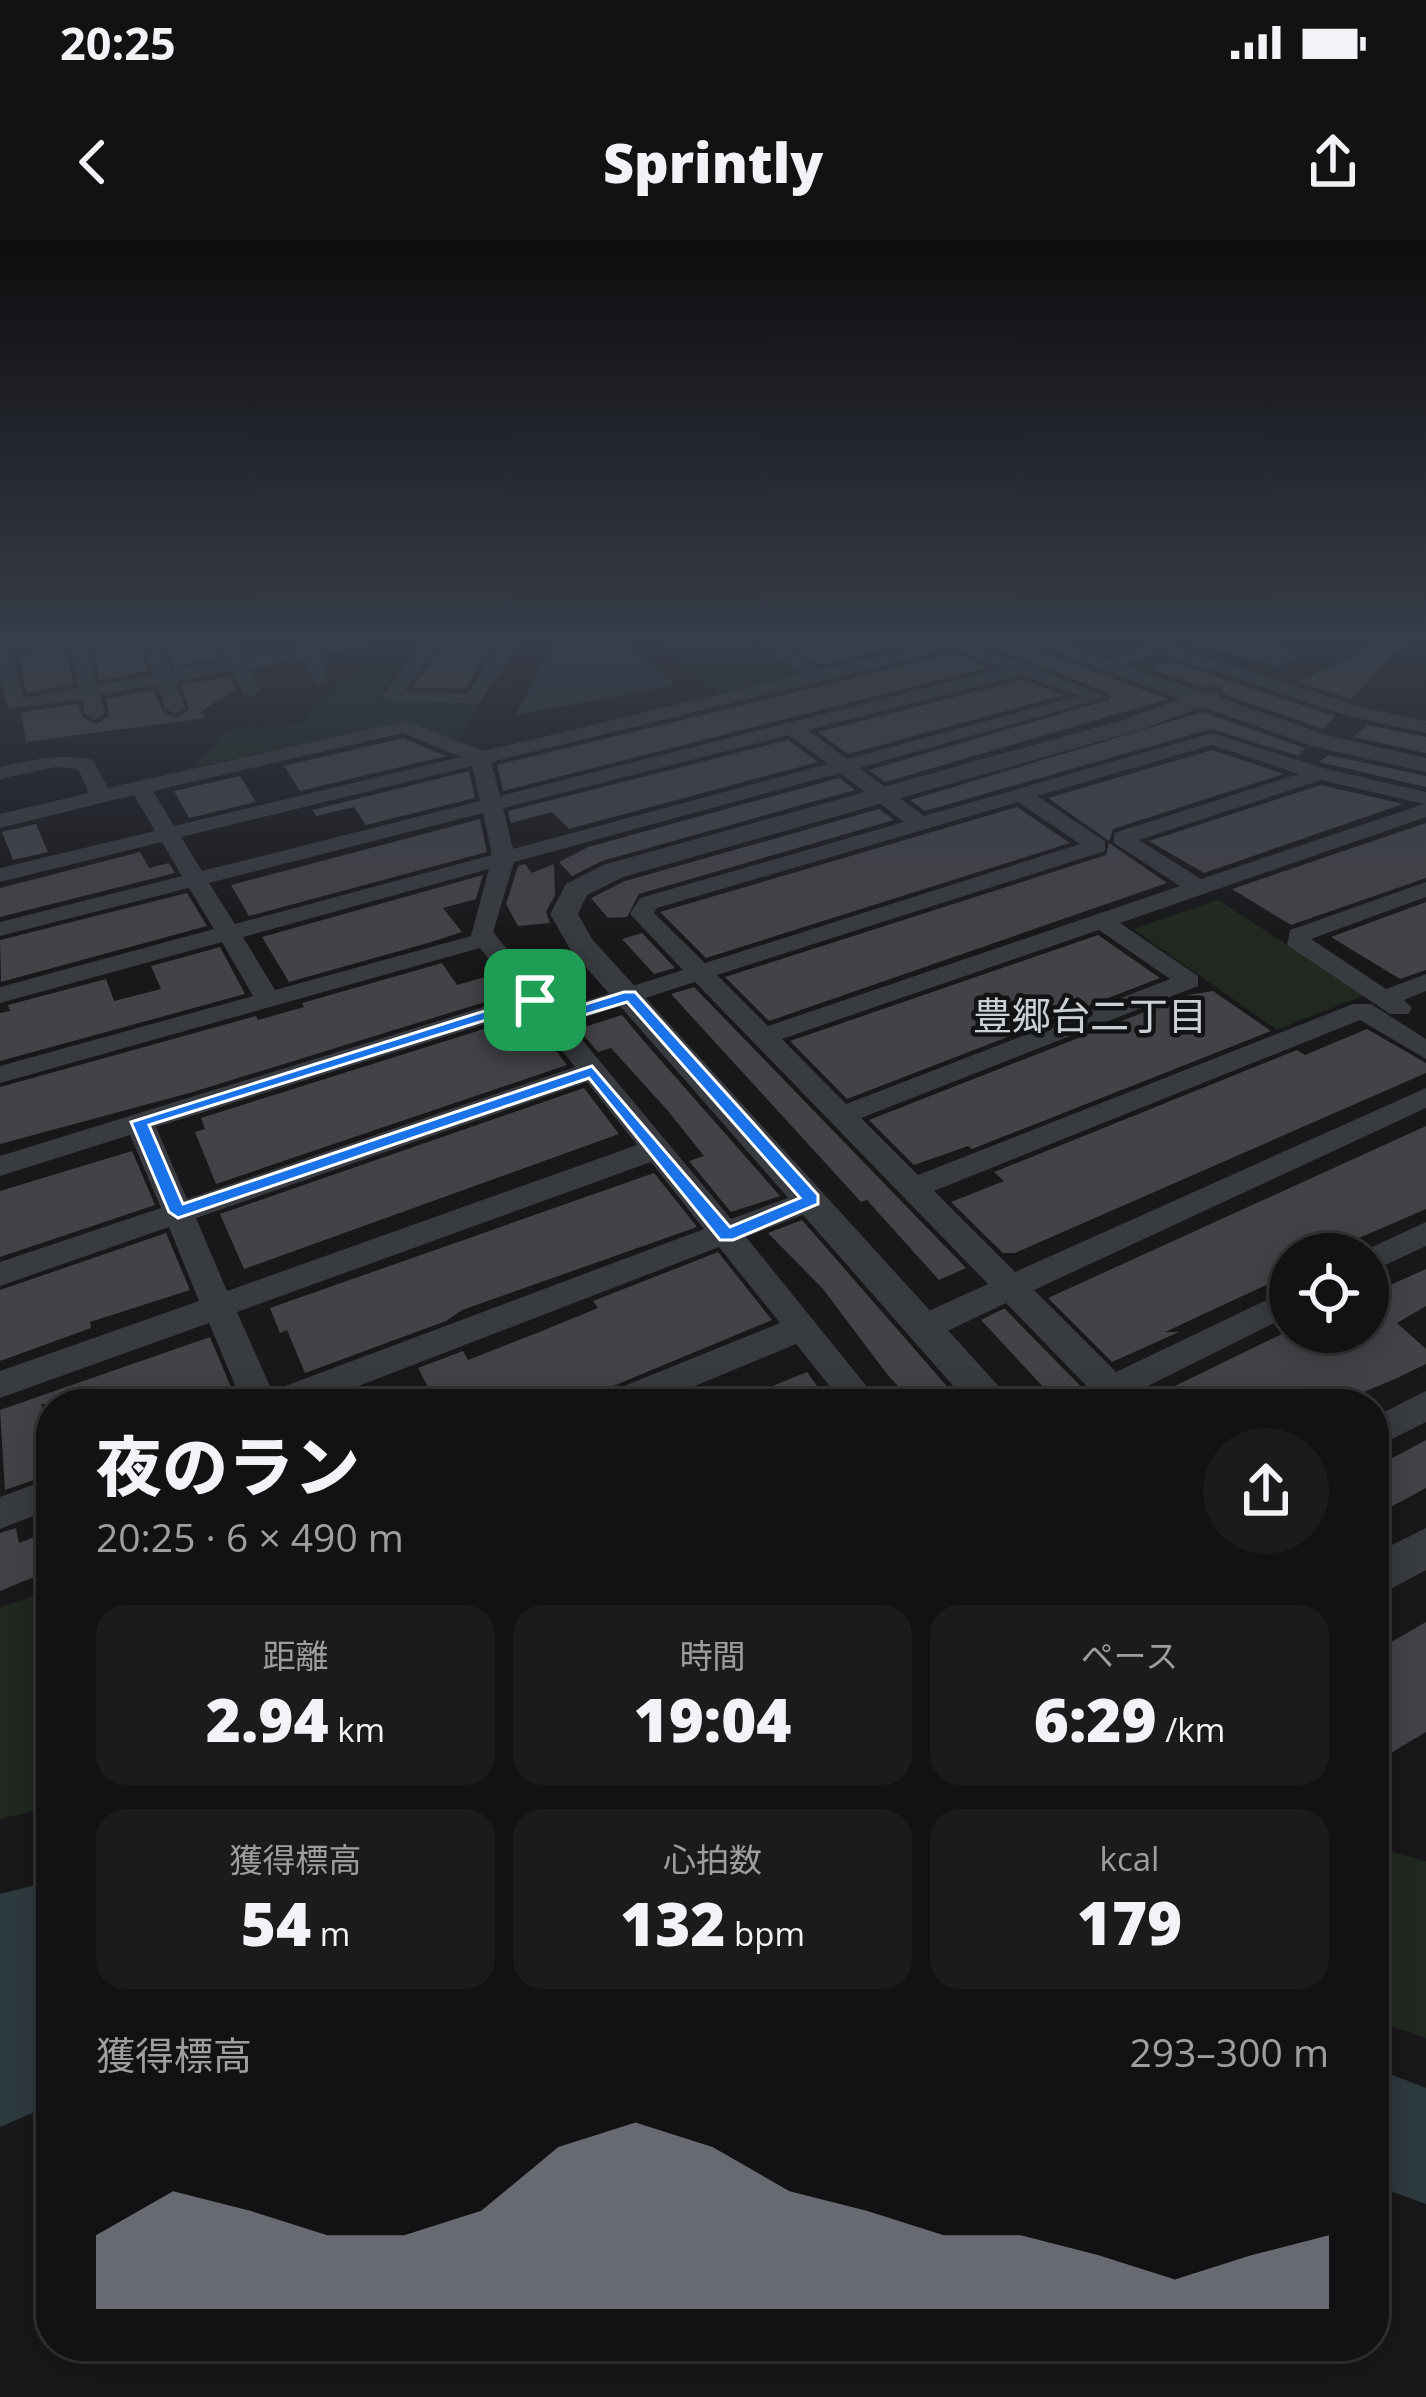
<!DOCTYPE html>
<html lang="ja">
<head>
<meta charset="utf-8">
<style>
	:root { --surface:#121214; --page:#1b1b1d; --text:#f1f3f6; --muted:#9c9ea0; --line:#313234; --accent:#8c9099 }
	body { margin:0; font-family:"Open Sans","Noto Sans JP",sans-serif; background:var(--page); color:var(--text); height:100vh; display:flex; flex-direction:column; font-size:45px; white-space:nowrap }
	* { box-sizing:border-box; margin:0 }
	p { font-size:39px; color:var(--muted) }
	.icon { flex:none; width:66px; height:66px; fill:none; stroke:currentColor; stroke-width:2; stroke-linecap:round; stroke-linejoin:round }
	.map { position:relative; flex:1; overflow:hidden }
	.drawer { position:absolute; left:36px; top:1149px; width:1353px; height:972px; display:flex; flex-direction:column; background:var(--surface); border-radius:48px; box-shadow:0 6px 30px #0003,0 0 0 3px var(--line) }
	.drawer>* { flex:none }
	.tools { position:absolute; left:1269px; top:993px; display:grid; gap:24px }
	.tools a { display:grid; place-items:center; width:120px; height:120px; border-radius:50%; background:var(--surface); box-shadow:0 6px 30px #0003,0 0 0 3px var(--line); font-size:60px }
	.pin { position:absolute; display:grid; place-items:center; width:102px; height:102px; color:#fff; margin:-51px; border-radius:24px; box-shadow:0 6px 18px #0006 }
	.round { display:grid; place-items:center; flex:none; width:126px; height:126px; border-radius:63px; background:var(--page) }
	.overview { display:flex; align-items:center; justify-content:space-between; height:204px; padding:0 60px }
	h1 { font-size:66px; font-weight:800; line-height:90px }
	.figures { display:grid; grid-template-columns:repeat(3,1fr); gap:18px; height:204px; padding:12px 60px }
	.figures div { display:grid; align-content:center; border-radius:30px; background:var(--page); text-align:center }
	.figures b { font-size:60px; font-weight:800 }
	.figures small { font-size:33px; font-weight:400 }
	.figures p { font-size:33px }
	.chart { height:336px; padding:24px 60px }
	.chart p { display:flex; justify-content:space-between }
	.chart svg { width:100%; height:216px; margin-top:12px; fill:var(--accent); opacity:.7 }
	.status { display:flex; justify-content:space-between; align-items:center; height:84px; padding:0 60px; background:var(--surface); direction:ltr }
	.status svg { height:33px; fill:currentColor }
	header { display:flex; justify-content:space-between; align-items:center; height:156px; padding:0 60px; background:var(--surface); font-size:54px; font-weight:800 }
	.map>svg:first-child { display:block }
</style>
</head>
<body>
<div class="status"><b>20:25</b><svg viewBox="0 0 49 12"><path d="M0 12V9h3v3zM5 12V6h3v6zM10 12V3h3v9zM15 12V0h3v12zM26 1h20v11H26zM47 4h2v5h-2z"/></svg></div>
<header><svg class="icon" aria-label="back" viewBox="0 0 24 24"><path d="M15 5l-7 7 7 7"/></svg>Sprintly<svg class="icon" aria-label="share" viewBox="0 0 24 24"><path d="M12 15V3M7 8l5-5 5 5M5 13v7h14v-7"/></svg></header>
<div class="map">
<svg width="1426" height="2157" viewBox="0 0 1426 2157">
	<rect width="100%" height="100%" fill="#18181a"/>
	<!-- green -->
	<path fill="#20281f" d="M648 397H744L796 431 720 453Z
		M405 420 379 458 478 465 458 502 403 482 195 527 227 490 300 484C332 448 356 424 405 420Z
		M1218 660 1365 755 1277 790 1133 689Z
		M51 1351V1567L0 1579V1367Z
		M1374 1607 1426 1621V1798L1374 1780Z"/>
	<!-- water -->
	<path fill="#2d3a3e" d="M556 397H617L676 445 516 475Z
		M1175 397H1246L1305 414 1276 427Z
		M51 1641V1865L0 1887V1654Z
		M1374 1828 1426 1848V1964L1374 1945Z"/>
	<!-- building -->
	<path fill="#424347" d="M116 397H136L148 431 100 440 91 401Z
		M163 397H212L221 418 174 426Z
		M818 397H925L926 400 821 425 794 408Z
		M966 397H1001L1168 459 885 542 869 530 1111 459 1109 453Z
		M1376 397H1409L1351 459 1297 442 1359 414Z
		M447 400 492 402 465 449 413 447Z
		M65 408 74 444 26 453 19 414Z
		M953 414 990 427 503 551 497 525Z
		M1169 421 1335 476 1323 489 1224 454 1221 447H1202L1151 429Z
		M230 436 236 449 201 471 205 478 26 502 21 472 78 464 83 478 97 484 109 476 106 459 154 450 163 472 177 478 189 469 181 445Z
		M1022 440 1064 455 848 514 818 492Z
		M1202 472 1305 508 1299 516 1211 489 925 571 910 560Z
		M1368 485 1426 497V513L1353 497Z
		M403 498 446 516 300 551 284 526Z
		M788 500 818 522 569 589 552 572 511 583 508 571Z
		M1212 510 1284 534 1113 589 1109 601 1048 558Z
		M1329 515 1426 536V547L1319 522Z
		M469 531 475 558 366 585 354 567 316 576 312 570Z
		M240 536 256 562 189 578 174 551Z
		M839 538 855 550 602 621 572 636 559 622 588 607Z
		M1321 545 1403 564 1204 633 1149 601Z
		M1017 567 1070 603 706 718 660 672Z
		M879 569 894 580 639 654 627 677 608 678 591 658 625 641Z
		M480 579 487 612 249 676 231 645Z
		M1426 583V638L1291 685 1232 649Z
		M36 584 48 612 13 620 2 592Z
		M1109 603 1167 643 769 781 725 737 1106 615Z
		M140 612 149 628 169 623 175 633 0 677V648Z
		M525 624 532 633 554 624 555 655 546 672 550 683 518 686 506 664 518 626Z
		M483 635 476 659 443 668 462 692 428 703 289 742 262 697Z
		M187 653 207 686 1 742 0 700Z
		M1426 662V730L1400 739 1331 697Z
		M642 693 675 728 654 734 622 699Z
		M1098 695 1160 738 847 859 790 801Z
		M220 707 245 754 0 821V773L10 771 8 765 106 739 114 761 161 749 151 726Z
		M564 715 575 735 542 745 526 725Z
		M442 723 457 745 495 734 511 754 193 852 0 904V847L256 776 258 780 304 767 302 763Z
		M694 747 966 1028 939 1040 867 960 861 962 671 754Z
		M1213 751 1271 791 972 909 968 906 914 925 869 880 1188 755Z
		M528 775 567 825 216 944 195 892 205 889 201 878Z
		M622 775 642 799 780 956 731 972 689 921 704 916 668 871 611 808 598 812 578 789Z
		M1367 789 1426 823V833L1015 1013H1003L951 962 1004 941 994 932 1297 810 1305 815Z
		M584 848 619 894 244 1029 220 974Z
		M1426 886V969L1322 1014H1290V1034L1165 1092H1179L1112 1122 1048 1058Z
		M132 911 155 965 0 1017V951Z
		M654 933 697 987 462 1070 446 1081 305 1133 287 1090 280 1093 270 1068Z
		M802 980 958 1159 914 1164 887 1134 823 1049 768 993Z
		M166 993 190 1050 90 1082 91 1088 0 1121V1050Z
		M718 1012 772 1080 570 1164H437L418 1128 463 1111 468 1120 537 1093 598 1068 593 1061Z
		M1426 1029V1066L1397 1083 1426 1109V1124L1397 1138 1336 1164H1147L1146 1160 1286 1092H1368V1055Z
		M1003 1069H1005L1098 1164H1059L981 1080Z
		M210 1097 238 1164H41L51 1203V1234L5 1250 0 1170Z
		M807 1132 830 1164H731V1163Z
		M1426 1200V1248L1374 1276V1228Z
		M16 1288 19 1303 51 1290V1330L0 1351V1293Z
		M1426 1382V1492L1374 1523V1412Z"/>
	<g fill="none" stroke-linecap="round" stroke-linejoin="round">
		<!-- minor -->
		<path fill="#383b3f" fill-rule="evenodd" d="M0 397 9 401 85 397 97 445 154 435 140 397H158L171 431 228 421 216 397H234L244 418 299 409 293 397H311L315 406 391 397 320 415 329 445H315L304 419 249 428 260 451 251 457 244 455 232 431 175 442 185 468 175 474 165 468 157 445 100 455 105 474 95 480 85 474 82 459 8 469 0 440ZM68 402 79 448 23 458 12 411Z
			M425 397H443L405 451 467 454 504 397H522L480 464 385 460 383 456Z
			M814 397 784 407 820 430 936 402 929 397H954L1107 457 859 528 924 576 1212 493 1326 529 1426 552V577L1120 683 1198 736V746L861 878 918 935 1353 764H1371L1426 799V819L1360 780 934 951 1015 1032 1426 848V868L1034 1050 1116 1132 1290 1049V1075L1136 1152 1143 1164H1104L1006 1063 937 1096H913L908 1087 913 1078 988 1044 695 742 568 783 731 979 801 953H823L827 960 823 967 746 997 881 1164H844L796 1104 652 1164H599L604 1154 780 1083 719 1007 312 1164H243L209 1083 0 1158V1131L199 1061 169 987 0 1046V1022L161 968 130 895 0 936V916L519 756 480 708 0 843V826L253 756 222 702 0 763V747L214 689 189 648 0 696V682L182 636 162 602 0 642V628L155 591 134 555 0 588V574L89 553 78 529 55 527 0 539V527C33 520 60 513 93 520L108 548 405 481 484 511 802 434 760 405 782 397ZM953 409 1005 428 500 556 491 522ZM1022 435 1079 456 847 519 808 490ZM403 493 461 517 174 586 153 551ZM789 495 828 524 513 609 503 568ZM1212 505 1299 534 1114 593V603L1180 646 768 786 717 735 1105 611V601L1037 556ZM472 526 480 561 202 631 181 597ZM840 533 904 582 640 658 630 674 683 730 557 770 493 692 514 622ZM1321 540 1424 564 1201 639 1139 600ZM1018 562 1080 604 705 723 654 673 657 668ZM483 573 492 615 235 684 209 643ZM489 629 471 696 275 750 243 697ZM1099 690 1170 739 846 864 782 799ZM530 770 575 827 187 959 156 887ZM587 842 637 905 227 1051 196 978ZM651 922 704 989 272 1151 237 1072Z
			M1159 402 1360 467 1426 481V493L1348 476 1159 413 1106 431 1097 426Z
			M1426 642V657L1311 699 1386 749 1426 734V751L1404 760 1412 768 1408 774H1390L1287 705 1290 690Z
			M1426 982V1006L1368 1033V1014H1357Z
			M1426 1151V1182L1374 1208V1177Z
			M51 1238V1269L0 1289V1257Z"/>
		<!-- tertiary -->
		<path fill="#383b3f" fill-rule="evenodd" d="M1016 397H1046L1201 452 1218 451 1220 458 1330 496 1426 518V532L1315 507 1202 467 1139 490 623 637 587 655 578 674 592 699 1015 1164H969L570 709 550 674 566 644 603 625 1123 480 1181 459Z
			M1426 1288V1330L1374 1358V1314Z"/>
	</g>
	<!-- sky -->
	<linearGradient id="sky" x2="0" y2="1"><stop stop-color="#0d0d0e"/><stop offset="0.57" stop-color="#373d49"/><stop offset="1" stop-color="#373d49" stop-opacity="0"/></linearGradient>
	<rect width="1426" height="699" fill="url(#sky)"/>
	<!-- route -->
	<path fill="#1a73e8" stroke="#fff" stroke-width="3" fill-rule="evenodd" d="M624 752H635L818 955V964L733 1000H720L589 838 178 978 169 972 131 882 529 757H540L554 774ZM627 762 800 958 730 987 592 826 183 964 149 885 531 766 551 785Z"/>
	<g text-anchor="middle" stroke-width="9" stroke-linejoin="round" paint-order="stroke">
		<!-- far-neighbourhood labels -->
		<g font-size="39" fill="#cbd0d5" stroke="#121315">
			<text x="1090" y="790">豊郷台二丁目</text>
		</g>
	</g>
</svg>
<div class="tools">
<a><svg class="icon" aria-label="locate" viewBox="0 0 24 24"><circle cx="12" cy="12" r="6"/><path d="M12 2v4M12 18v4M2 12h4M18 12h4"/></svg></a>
</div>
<div class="pin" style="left:535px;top:760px;background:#1e9e55"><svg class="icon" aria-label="arrive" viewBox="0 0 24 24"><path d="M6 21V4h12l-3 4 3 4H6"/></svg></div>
<section class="drawer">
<div class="overview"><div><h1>夜のラン</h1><p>20:25 · 6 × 490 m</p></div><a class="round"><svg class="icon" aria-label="share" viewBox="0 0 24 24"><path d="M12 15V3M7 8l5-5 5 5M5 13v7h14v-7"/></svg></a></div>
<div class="figures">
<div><p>距離</p><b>2.94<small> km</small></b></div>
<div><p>時間</p><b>19:04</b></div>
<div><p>ペース</p><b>6:29<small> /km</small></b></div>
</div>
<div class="figures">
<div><p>獲得標高</p><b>54<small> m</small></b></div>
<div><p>心拍数</p><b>132<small> bpm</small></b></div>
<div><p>kcal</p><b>179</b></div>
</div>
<div class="chart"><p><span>獲得標高</span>293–300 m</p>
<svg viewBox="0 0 160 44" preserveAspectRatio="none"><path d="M0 44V29L10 20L20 24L30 29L40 29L50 24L60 11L70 6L80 11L90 20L100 24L110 29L120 29L130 33L140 38L150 33L160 29V44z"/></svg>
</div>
</section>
</div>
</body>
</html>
